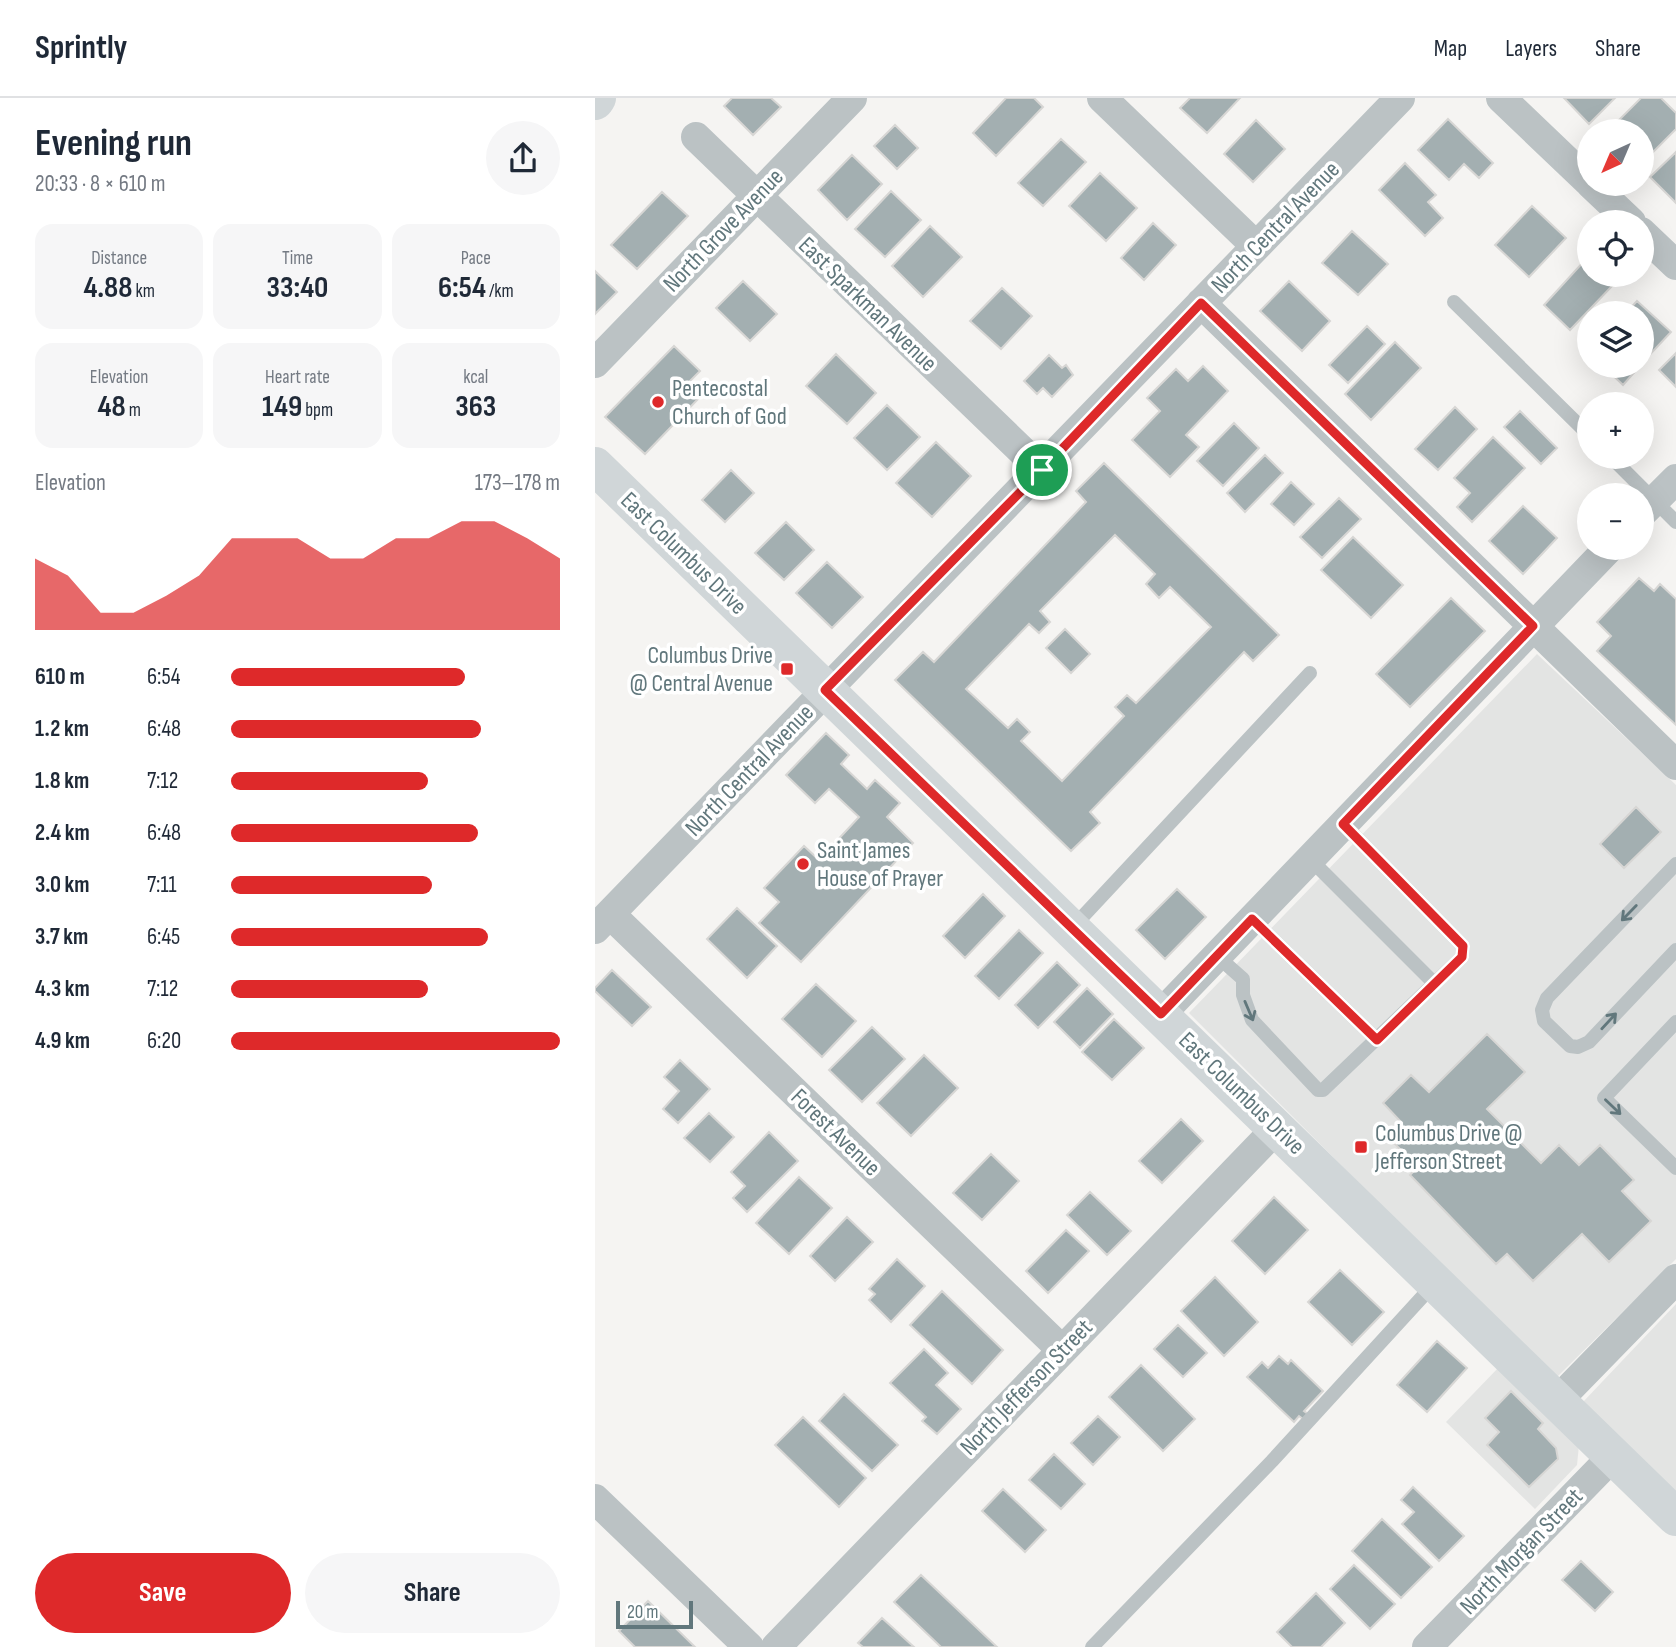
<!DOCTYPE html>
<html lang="en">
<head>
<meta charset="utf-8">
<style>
	:root { --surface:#fff; --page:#f6f6f7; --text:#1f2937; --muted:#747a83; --line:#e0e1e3; --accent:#de292a }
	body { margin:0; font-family:"Sofia Sans Condensed",sans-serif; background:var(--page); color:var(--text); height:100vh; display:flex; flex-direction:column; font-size:26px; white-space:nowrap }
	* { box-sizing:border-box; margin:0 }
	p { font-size:23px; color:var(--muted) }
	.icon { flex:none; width:38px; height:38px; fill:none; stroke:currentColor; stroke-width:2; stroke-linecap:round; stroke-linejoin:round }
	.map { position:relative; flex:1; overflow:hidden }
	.side { display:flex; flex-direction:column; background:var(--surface); width:595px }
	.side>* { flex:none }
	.needle { width:46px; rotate:224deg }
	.fabs { position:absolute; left:982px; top:21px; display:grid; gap:14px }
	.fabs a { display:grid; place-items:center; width:77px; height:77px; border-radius:50%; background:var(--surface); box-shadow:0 7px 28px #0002; font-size:35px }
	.scale { position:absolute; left:21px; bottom:18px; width:77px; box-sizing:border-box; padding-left:7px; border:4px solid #61777c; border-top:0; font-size:19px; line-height:24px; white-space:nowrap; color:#61777c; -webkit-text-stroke:5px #fff; paint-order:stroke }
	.pin { position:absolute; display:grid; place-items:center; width:60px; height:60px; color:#fff; margin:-30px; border:4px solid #fff; border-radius:50%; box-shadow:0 2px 7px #0007 }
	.round { display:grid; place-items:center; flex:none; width:74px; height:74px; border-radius:37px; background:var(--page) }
	.headline { display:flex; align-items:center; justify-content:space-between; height:119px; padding:0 35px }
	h1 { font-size:38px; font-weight:700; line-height:52px }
	.metrics { display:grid; grid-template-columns:repeat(3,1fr); gap:10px; height:119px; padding:7px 35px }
	.metrics div { display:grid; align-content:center; border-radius:18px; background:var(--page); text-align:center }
	.metrics b { font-size:30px; font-weight:700 }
	.metrics small { font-size:19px; font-weight:400 }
	.metrics p { font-size:19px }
	.chart { height:196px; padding:14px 35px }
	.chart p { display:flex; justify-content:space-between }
	.chart svg { width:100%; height:126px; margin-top:7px; fill:var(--accent); opacity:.7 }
	.button { display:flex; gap:14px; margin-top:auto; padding:14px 35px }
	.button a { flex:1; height:80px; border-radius:42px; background:var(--accent); color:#fff; font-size:28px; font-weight:700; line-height:80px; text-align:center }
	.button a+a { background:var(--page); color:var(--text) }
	ul { padding:0 35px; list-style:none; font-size:23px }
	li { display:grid; grid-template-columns:112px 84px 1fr; align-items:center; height:52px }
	li i { height:18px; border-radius:9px; background:var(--accent) }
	header { display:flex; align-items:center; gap:42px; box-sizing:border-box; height:98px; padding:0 35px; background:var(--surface); border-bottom:2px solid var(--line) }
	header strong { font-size:33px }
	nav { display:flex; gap:38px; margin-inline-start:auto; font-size:24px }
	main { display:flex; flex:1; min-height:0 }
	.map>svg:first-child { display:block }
</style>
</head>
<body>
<header>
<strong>Sprintly</strong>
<nav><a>Map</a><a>Layers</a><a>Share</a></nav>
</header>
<main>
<section class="side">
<div class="headline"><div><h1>Evening run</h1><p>20:33 · 8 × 610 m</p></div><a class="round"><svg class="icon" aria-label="share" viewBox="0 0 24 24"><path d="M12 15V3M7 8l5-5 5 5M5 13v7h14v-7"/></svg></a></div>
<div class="metrics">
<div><p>Distance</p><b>4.88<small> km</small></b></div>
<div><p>Time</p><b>33:40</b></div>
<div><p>Pace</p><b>6:54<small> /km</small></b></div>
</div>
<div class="metrics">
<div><p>Elevation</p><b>48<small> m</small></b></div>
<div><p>Heart rate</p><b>149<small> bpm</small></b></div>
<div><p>kcal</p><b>363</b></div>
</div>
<div class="chart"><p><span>Elevation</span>173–178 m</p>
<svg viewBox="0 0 160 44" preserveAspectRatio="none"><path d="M0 44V19L10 25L20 38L30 38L40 32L50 25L60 12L70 12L80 12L90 19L100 19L110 12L120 12L130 6L140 6L150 12L160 19V44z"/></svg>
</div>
<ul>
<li><b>610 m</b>6:54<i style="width:71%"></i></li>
<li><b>1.2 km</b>6:48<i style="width:76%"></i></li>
<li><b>1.8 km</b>7:12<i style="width:60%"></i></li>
<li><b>2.4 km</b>6:48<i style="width:75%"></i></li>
<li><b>3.0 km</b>7:11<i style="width:61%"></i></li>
<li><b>3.7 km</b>6:45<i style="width:78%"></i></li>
<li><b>4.3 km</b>7:12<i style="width:60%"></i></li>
<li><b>4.9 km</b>6:20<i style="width:100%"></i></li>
</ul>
<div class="button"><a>Save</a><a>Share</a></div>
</section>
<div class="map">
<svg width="1081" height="1549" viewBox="0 0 1081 1549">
	<rect width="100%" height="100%" fill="#f5f4f2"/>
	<!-- built -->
	<path fill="#e3e4e3" d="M942 556 1081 687V1161L960 1281 594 915Z
		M1081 1206V1394L988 1304Z
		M904 1269 984 1347 982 1367 940 1411 851 1324Z"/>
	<!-- building -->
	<path fill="#a3afb1" stroke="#d7d6d4" stroke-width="2" fill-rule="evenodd" d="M137 0H176L186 9 158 37 129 8Z
		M411 0H439L448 9 401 58 378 35Z
		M595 0H645L612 35 585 10Z
		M969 0H1020L994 26Z
		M1046 0H1066L1081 15V31L1046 66V33H1013Z
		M853 21 898 65 884 80 869 66 854 82 823 52Z
		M661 22 690 51 658 84 629 56Z
		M300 27 323 50 302 71 279 48Z
		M466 41 491 64 448 108 423 85Z
		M1081 54V105L1055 79Z
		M257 57 287 86 252 122 223 92Z
		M810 65 841 97 833 104 848 120 830 138 784 92Z
		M505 75 542 110 511 143 474 108Z
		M296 93 326 122 290 159 260 131Z
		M67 94 93 118 42 171 16 147Z
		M937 108 971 140 934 179 900 147Z
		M558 125 581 147 549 182 526 160Z
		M335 128 367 159 328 199 297 168Z
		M757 133 793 166 763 197 727 165Z
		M991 161 994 164V177H1007L1018 187 975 232 949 207Z
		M0 173 22 194 0 216Z
		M148 183 182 216 155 243 121 210Z
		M694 183 735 223 707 253 665 213Z
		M407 190 437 218 406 251 375 223Z
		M1042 203 1076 234 1046 266V215H1031Z
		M772 228 790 246 753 285 734 267Z
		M800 244 826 270 776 322 750 296Z
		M79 248 105 273 91 287 104 300 50 356 10 319Z
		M1081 255V289L1064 272Z
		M241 256 281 295 252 326 211 288Z
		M454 257 467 270 471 267 478 277 457 299 448 290 442 296 429 283Z
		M608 268 633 293 591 337 604 349 575 379 537 342 565 313 552 300 581 271 593 283Z
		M1008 268H1045L1028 287Z
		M292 307 325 339 292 372 259 340Z
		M860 309 882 331 843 372 820 351Z
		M925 313 962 350 946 366 909 329Z
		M639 325 664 350 628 388 602 363Z
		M898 339 930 370 877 424 862 409 875 395 859 380Z
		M341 344 376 378 337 419 301 385Z
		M670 357 688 375 650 414 632 395Z
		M509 365 684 537 658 563 649 554 495 714 505 725 476 753 300 582 328 554 339 564 491 404 481 393ZM520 437 560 476 551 486 564 500 575 489 616 529 541 605 532 597 520 609 529 618 467 683 426 643 435 634 422 621 413 630 371 591 434 526 444 535 455 524 445 513Z
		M136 372 159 395 130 424 107 402Z
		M696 384 719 406 699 427 676 406Z
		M744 400 766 421 727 460 705 439Z
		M928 408 962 440 928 476 894 443Z
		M191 424 219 452 189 482 160 455Z
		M758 439 808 487 776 520 726 472Z
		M232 464 268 499 237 530 201 495Z
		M1044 480 1059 493 1065 486 1081 501V627L1002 553 1016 538 1002 524Z
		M856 500 890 533 815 609 781 576Z
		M470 531 495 556 476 575 451 550Z
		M231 635 254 657 246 666 272 691 280 682 305 705 292 719 318 745 206 864 164 825 184 804 169 790 209 748 224 762 264 719 234 691 220 705 191 677Z
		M1041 709 1066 734 1029 770 1005 746Z
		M582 791 611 819 570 861 541 832Z
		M388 796 410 818 370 860 348 838Z
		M142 810 182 848 152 880 112 841Z
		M424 832 448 855 404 901 380 878Z
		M462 864 485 887 443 930 420 907Z
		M17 872 56 909 37 928 0 893V890Z
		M221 886 261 923 227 959 187 921Z
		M492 890 518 916 485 950 459 924Z
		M519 921 549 950 517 982 487 954Z
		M277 929 310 961 267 1004 234 972Z
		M892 936 930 974 892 1011 946 1065 964 1047 984 1067 1005 1047 1039 1082 1027 1093 1056 1123 1014 1164 987 1136 938 1183 912 1156 901 1166 815 1077 823 1069 793 1039 807 1025 788 1005 816 977 834 994Z
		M329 957 363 990 316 1038 282 1005Z
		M85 962 115 991 83 1025 68 1011 84 993 69 979Z
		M114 1015 139 1039 115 1064 89 1040Z
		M586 1021 608 1043 567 1085 544 1063Z
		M174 1034 203 1063 152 1114 138 1100 150 1088 136 1074Z
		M396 1056 424 1083 387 1122 358 1095Z
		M204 1079 237 1110 194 1156 161 1125Z
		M495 1094 536 1133 512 1157 472 1117Z
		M679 1099 713 1132 670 1176 637 1143Z
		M252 1119 278 1144 240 1183 215 1158Z
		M471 1132 494 1153 453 1195 431 1173Z
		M302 1161 330 1188 296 1224 274 1202 280 1196 274 1191Z
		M745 1172 789 1214 757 1247 713 1204Z
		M620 1179 663 1224 629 1258 586 1213Z
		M347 1193 408 1252 377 1286 315 1227Z
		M583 1227 612 1255 588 1279 559 1251Z
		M842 1243 872 1270 832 1314 802 1287Z
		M329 1251 353 1275 341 1287 366 1311 342 1336 327 1323 331 1319 295 1285Z
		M684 1258 693 1266 696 1262 728 1293 709 1313 713 1316 708 1321 704 1318 699 1324 652 1279 667 1264 673 1270Z
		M546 1267 600 1321 568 1353 514 1299Z
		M916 1293 948 1325 943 1331 961 1350 963 1361 934 1389 892 1347 904 1334 890 1320Z
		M249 1296 303 1347 277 1373 224 1323Z
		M503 1318 525 1339 498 1367 476 1345Z
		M208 1319 271 1380 244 1409 180 1347Z
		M459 1356 490 1386 466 1411 434 1382Z
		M818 1389 869 1438 844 1463 807 1426 819 1414 806 1402Z
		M408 1391 451 1432 430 1454 387 1413Z
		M787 1421 837 1469 806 1500 757 1453Z
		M986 1463 1018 1494 1000 1513 967 1482Z
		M759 1467 800 1506 775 1531 735 1491Z
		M326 1477 402 1549H346L299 1504Z
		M721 1495 750 1525 726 1549H697L682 1534Z
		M53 1503 100 1549H40L24 1533Z
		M287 1520 319 1549H268L263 1545Z"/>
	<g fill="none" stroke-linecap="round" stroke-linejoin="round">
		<!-- lane -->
		<path stroke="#bbc2c4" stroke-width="14" d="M859 204 994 337
			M1016 359 1081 424
			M715 761 839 885
			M1081 766 952 900 947 912 949 923 975 948 983 949 994 944 1081 852
			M657 821 782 942
			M478 829 715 575
			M622 858 648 881V897L657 922 723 992H728L867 859 868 848 748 726
			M1081 924 1009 1000 1081 1070
			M497 1549 677 1363 840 1185"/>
		<!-- street -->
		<path stroke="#bbc2c4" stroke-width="30" d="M507 0 661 148
			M906 0 994 84
			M101 39 447 372
			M996 86 1036 124
			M1046 134 1081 167
			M606 205 1081 667
			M0 265 257 0
			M1046 416 1081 381
			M15 816 467 1252
			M0 831 805 0
			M566 916 1014 450
			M963 1302 1081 1181
			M0 1401 154 1549
			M181 1549 682 1030
			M832 1549 1019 1357"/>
		<!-- secondary -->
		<path stroke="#d0d6d8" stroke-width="38" d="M0 368 1081 1419"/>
		<!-- highway -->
		<path stroke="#d0d6d8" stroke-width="38" d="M0 3 2 0"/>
	</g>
	<!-- one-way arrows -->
	<defs><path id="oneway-shaft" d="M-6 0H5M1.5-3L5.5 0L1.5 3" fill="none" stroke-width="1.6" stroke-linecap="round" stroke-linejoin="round" transform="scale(1.75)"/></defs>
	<g stroke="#61777c">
		<use href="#oneway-shaft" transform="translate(1034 815) rotate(134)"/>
		<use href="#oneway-shaft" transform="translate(654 913) rotate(67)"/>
		<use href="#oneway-shaft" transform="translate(1014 923) rotate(-47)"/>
		<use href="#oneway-shaft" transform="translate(1018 1009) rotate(44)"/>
	</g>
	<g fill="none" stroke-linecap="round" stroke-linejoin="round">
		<defs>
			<path id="route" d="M606 205 938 528 748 726 868 848 867 859 782 942 657 821 566 916 230 592 447 372Z"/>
		</defs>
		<!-- route casing -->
		<use href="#route" stroke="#fff" stroke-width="14"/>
		<!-- route -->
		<use href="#route" stroke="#de292a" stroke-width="9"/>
	</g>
	<!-- markers -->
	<g fill="#de292a" stroke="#fff" stroke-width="2.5">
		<circle cx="63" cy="304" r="7"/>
		<rect x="185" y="564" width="14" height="14" rx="3.5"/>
		<circle cx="208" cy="766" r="7"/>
		<rect x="759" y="1042" width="14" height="14" rx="3.5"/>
	</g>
	<g text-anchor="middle" stroke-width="7" stroke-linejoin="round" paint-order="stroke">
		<!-- street labels -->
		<g font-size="24" fill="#61777c" stroke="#fff">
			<text transform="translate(680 129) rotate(-46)" y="8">North Central Avenue</text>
			<text transform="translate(128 132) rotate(-46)" y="8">North Grove Avenue</text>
			<text transform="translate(273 206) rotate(44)" y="8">East Sparkman Avenue</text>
			<text transform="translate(89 455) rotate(44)" y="8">East Columbus Drive</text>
			<text transform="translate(154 672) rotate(-46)" y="8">North Central Avenue</text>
			<text transform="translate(647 995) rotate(44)" y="8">East Columbus Drive</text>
			<text transform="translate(241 1034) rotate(44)" y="8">Forest Avenue</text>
			<text transform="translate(431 1289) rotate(-46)" y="8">North Jefferson Street</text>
			<text transform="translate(926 1453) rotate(-46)" y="8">North Morgan Street</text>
		</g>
		<!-- poi labels -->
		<g font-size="24" fill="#61777c" stroke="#fff" text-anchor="start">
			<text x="77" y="298">Pentecostal<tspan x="77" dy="28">Church of God</tspan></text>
			<text x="178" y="565" text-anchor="end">Columbus Drive<tspan x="178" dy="28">@ Central Avenue</tspan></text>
			<text x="222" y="760">Saint James<tspan x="222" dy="28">House of Prayer</tspan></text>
			<text x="780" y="1043">Columbus Drive @<tspan x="780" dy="28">Jefferson Street</tspan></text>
		</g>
	</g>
</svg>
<div class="fabs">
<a><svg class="needle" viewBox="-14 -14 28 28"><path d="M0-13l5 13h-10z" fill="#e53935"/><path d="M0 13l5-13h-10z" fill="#747a83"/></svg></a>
<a><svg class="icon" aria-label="locate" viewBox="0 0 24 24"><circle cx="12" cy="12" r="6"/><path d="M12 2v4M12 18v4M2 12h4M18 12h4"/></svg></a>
<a><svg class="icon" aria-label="layers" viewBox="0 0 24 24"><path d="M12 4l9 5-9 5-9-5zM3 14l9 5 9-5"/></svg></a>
<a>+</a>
<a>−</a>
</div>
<div class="scale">20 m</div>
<div class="pin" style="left:447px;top:372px;background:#1e9e55"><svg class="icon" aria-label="arrive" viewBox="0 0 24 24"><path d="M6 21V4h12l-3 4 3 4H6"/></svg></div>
</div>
</main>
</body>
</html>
